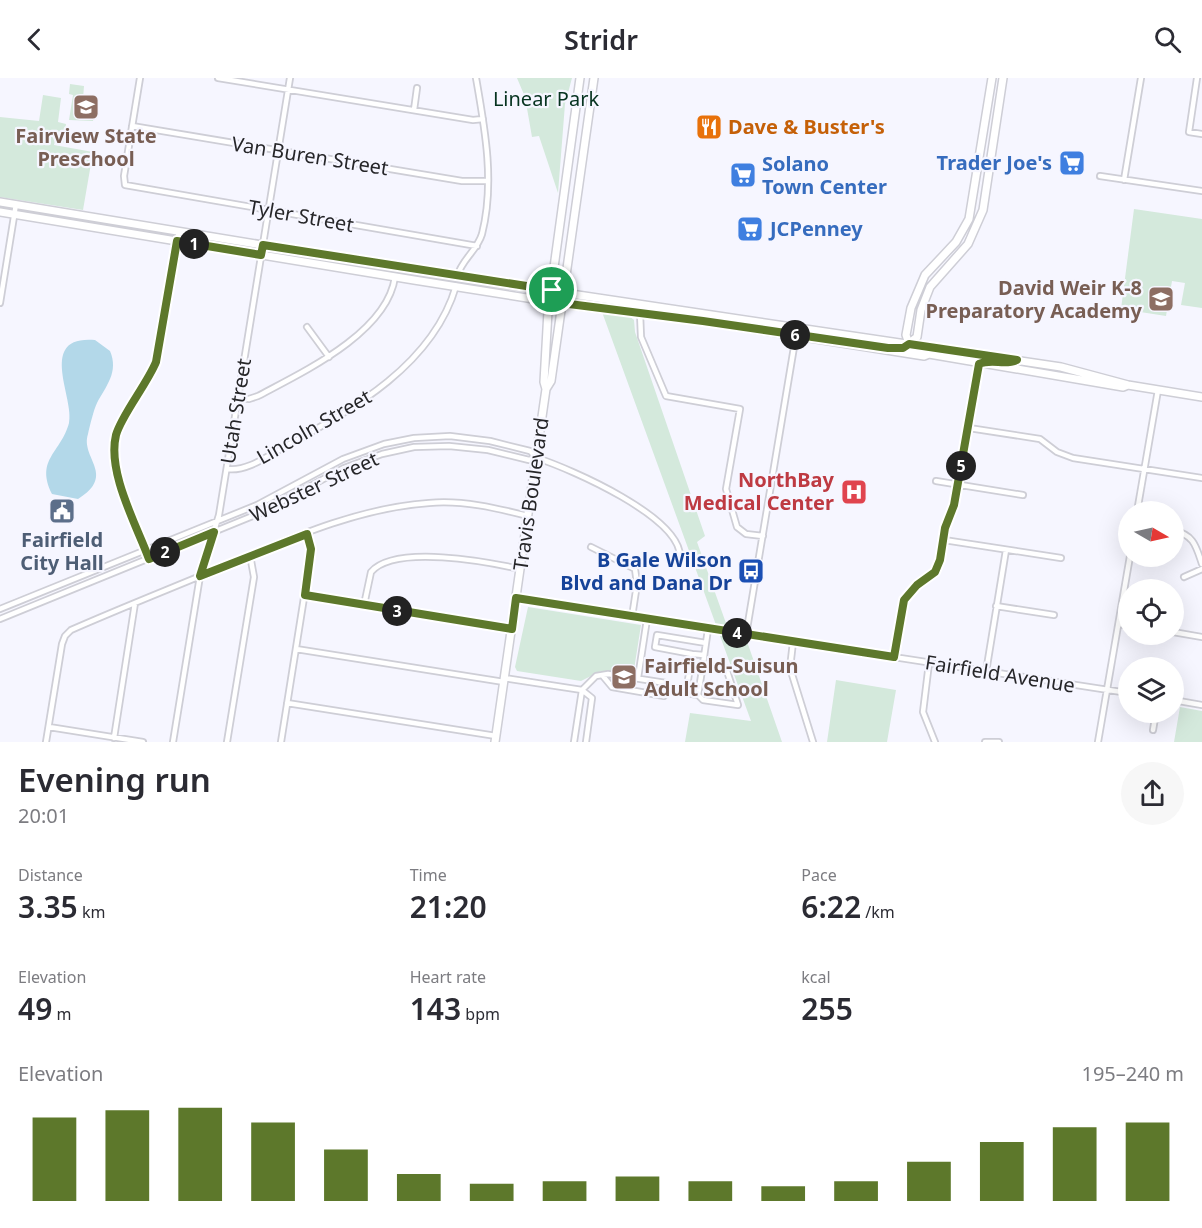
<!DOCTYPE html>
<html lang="en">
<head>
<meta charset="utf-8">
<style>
	:root { --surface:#fff; --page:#f7f7f7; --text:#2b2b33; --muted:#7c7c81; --accent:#5d782b }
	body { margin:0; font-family:"Noto Sans",sans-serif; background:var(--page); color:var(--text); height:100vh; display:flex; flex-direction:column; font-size:22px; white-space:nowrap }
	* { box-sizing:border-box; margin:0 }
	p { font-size:20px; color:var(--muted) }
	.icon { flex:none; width:33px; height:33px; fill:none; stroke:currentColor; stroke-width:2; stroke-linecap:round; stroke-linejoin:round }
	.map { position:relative; height:664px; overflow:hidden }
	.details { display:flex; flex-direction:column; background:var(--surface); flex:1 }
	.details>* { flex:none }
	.needle { width:39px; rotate:99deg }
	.tools { position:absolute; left:1118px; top:423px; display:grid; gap:12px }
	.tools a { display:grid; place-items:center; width:66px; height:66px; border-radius:50%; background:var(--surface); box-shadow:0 6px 24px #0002; font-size:30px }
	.pin { position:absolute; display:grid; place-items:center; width:51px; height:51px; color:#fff; margin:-26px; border:3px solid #fff; border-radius:50%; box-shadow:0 2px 6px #0007 }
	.km { position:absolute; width:30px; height:30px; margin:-15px; border-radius:50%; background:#222; color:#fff; font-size:16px; line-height:30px; text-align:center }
	.round { display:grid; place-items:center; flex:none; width:63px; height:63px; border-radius:32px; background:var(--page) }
	.headline { display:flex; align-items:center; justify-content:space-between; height:102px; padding:0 18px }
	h1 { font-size:33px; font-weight:600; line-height:45px }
	.stats { display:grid; grid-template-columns:repeat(3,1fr); gap:9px; height:102px; padding:6px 18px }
	.stats div { display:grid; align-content:center }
	.stats b { font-size:30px; font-weight:600 }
	.stats small { font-size:16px; font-weight:400 }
	.stats p { font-size:16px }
	.chart { height:168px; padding:12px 18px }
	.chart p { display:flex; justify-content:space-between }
	.chart svg { width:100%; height:108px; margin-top:6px; stroke:var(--accent); stroke-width:6 }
	header { display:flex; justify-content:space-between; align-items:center; height:78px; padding:0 18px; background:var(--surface); font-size:27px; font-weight:600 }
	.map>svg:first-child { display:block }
</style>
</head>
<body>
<header><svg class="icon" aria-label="back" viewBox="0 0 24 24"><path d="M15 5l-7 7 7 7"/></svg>Stridr<svg class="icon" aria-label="search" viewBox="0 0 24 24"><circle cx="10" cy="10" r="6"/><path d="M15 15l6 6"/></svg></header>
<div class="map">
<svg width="1202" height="664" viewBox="0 0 1202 664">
	<rect width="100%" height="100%" fill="#f6f6ff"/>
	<!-- green -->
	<path fill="#d4e9dc" d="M517 0H572L565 26 558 115 539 58 532 59 525 19Z
		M70 6 84 8 82 34H95L93 43 69 42 73 17 69 16Z
		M43 17 61 20 58 44 66 46 64 58 68 59 67 65 55 63 54 67 93 74 83 132 0 119V39L39 43Z
		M1134 131 1202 141V230L1181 227 1185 205 1172 203 1166 238 1121 231Z
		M602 234 629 238 634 242 635 254 705 458 697 464 727 548 743 552 782 664H685L690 635 751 643Z
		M528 529 641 547 633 598 601 593 581 603 517 593 515 589Z
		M836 602 896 612 887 664H827Z
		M1180 629 1202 633V664H1174Z"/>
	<!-- water -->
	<path fill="#b3d8e9" d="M95 262 110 273C119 294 106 308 97 325 94 331 90 347 88 356 80 380 117 397 78 421L52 416C35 381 61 375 69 345 75 320 36 257 95 262Z"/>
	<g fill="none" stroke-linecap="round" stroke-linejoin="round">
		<defs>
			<path id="street" d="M140 0 124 98 125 107 477 168
				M218 0 473 42 483 41
				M1197 0 1189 54 1202 56
				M414 32 417 10
				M132 48 462 103H488
				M1100 98 1202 113
				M1124 102 1141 0
				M457 199C461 182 477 173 482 156 495 105 485 51 476 0
				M0 225 16 126
				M640 235 641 259 666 318 740 331 726 411 737 449 746 456 763 458
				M307 249 329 279
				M238 320 249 321 258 318C303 294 387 255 395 199
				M969 350 1040 361 1057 374 1073 380 1202 400
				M227 391C247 394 269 377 286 368 353 331 433 287 456 208
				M936 403 1023 417
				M1137 434 1158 312
				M1173 452C1194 457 1196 468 1202 486
				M944 462 1061 480
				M591 469 635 491 637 506 632 539
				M149 481C136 447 107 394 117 357 122 337 147 307 156 284L179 153
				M1184 499 1202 491
				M305 517 511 551
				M516 521 1128 615
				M364 527 371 494C395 466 488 484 520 491
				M996 528 1054 537
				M0 531 257 427 343 381 384 366 414 360 450 358 490 363 530 373 537 380C571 391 681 439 680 479
				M0 541 260 435 344 390 382 376 414 369 449 368 488 372 529 382 536 380
				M1119 546 1128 547
				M1173 554 1202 559
				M746 557 796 257
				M793 564 790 590 813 664
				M296 571 504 604
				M692 576 655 569 657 557 706 565
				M704 577 692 576 686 615 698 617 703 622 738 627 726 590 703 586 708 551
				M894 579 904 522 917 507 935 494 940 482 946 450 954 427 979 286
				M929 585 923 634 935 664
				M986 594 1006 472
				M608 596 666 605 664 618 612 609 602 597Z
				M504 600 582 612 596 598 602 597
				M638 600 647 541
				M698 617 703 586
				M1173 622 1202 627
				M287 625 496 658
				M49 649 143 664
				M1153 652 1156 634
				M114 660 135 525
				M46 664 62 566 65 558 71 552C121 530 172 510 222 489 289 461 357 430 429 425 463 422 496 430 528 438
				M173 664 200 498 219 437 290 0
				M227 664 254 499 250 477
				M281 664 310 482V464L307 456
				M574 664 582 612 592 620 586 664
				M985 664H999
				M1098 664 1130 478"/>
			<path id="secondary" d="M0 124 457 199 1061 289 1128 307 1202 319
				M0 134 414 202 571 227 703 243 924 278 929 276 1123 309 1128 307
				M888 270H903L917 259 921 232 930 209 968 166 983 132 1003 0
				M926 275 914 272 909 266 906 257 911 230 925 197 956 164 969 141 992 0
				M546 311 544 304 548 233 580 0
				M495 664 546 311 551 303 594 0"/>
		</defs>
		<!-- street casing -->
		<use href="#street" stroke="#ceced6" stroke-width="8"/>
		<!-- secondary casing -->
		<use href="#secondary" stroke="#ceced6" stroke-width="10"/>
		<!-- street -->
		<use href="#street" stroke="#fff" stroke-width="4.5"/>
		<!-- secondary -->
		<use href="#secondary" stroke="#fff" stroke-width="7"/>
	</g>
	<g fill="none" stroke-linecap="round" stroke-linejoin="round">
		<defs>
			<path id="route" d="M177 163 261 177 263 167 552 212 550 223 569 226 703 243 888 270H903L909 266 1017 282C1005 288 992 280 979 286L954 427 945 450 940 482 935 494 917 507 904 522 894 579 516 520 512 551 305 517 311 471 307 456 200 498 214 454 149 481C136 446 107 394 116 357 121 338 147 306 156 284Z"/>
		</defs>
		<!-- route casing -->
		<use href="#route" stroke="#fff" stroke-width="12"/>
		<!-- route -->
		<use href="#route" stroke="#5d782b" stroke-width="8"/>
	</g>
	<!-- icons -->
	<defs>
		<symbol id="school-square" viewBox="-11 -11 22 22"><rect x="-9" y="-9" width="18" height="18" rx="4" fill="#8d6e63" stroke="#f6f6ff"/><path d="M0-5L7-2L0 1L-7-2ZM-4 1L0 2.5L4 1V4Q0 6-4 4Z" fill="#fff"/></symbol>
		<symbol id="restaurant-square" viewBox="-11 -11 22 22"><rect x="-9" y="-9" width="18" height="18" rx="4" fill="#e8710a" stroke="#f6f6ff"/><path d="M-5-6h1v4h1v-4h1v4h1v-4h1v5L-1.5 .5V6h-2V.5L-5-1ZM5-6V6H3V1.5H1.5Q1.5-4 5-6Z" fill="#fff"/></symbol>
		<symbol id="supermarket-square" viewBox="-11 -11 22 22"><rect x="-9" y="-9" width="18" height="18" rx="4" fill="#3f7fe0" stroke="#f6f6ff"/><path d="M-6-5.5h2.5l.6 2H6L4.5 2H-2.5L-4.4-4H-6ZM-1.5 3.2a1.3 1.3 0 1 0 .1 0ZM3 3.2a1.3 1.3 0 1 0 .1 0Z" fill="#fff"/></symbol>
		<symbol id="hospital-square" viewBox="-11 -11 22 22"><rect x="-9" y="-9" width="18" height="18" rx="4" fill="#e0444e" stroke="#f6f6ff"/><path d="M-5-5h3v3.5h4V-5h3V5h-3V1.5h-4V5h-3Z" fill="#fff"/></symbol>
		<symbol id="civic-square" viewBox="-11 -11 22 22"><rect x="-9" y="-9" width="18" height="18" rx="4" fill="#5c6f8a" stroke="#f6f6ff"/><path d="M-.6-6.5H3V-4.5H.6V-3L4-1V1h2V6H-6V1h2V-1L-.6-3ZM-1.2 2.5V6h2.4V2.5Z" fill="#fff"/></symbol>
		<symbol id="bus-square" viewBox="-11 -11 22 22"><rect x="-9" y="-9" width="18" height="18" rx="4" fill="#1a4fb4" stroke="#f6f6ff"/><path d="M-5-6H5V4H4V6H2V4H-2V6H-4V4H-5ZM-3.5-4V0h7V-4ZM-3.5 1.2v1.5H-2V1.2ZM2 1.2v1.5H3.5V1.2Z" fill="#fff"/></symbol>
	</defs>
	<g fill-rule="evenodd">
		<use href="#school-square" x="71" y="14" width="30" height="30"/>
		<use href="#restaurant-square" x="694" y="34" width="30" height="30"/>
		<use href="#supermarket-square" x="1057" y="70" width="30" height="30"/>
		<use href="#supermarket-square" x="728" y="82" width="30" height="30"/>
		<use href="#supermarket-square" x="735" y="136" width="30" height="30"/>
		<use href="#school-square" x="1146" y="206" width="30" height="30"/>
		<use href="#hospital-square" x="839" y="399" width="30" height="30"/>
		<use href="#civic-square" x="47" y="418" width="30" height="30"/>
		<use href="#bus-square" x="736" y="478" width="30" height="30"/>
		<use href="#school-square" x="609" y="584" width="30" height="30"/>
	</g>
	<g text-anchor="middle" stroke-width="4.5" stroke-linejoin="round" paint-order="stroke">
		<!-- park labels -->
		<g font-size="20" fill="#06331f" stroke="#f6f6ff">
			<text x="546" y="28">Linear Park</text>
		</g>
		<!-- food labels -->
		<g font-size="20" font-weight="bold" fill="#c56008" stroke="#f6f6ff" text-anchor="start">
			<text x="728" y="56">Dave &amp; Buster's</text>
		</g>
		<!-- education labels -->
		<g font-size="20" font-weight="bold" fill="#785e54" stroke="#f6f6ff">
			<text x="86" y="65">Fairview State<tspan x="86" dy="23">Preschool</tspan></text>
			<text x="1142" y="217" text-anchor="end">David Weir K-8<tspan x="1142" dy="23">Preparatory Academy</tspan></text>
			<text x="644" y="595" text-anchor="start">Fairfield-Suisun<tspan x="644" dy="23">Adult School</tspan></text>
		</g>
		<!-- street labels -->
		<g font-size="20" fill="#262629" stroke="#f6f6ff">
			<text transform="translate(310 78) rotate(9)" y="7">Van Buren Street</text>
			<text transform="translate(301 138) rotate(10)" y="7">Tyler Street</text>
			<text transform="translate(236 333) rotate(-81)" y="7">Utah Street</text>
			<text transform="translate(314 349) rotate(-30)" y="7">Lincoln Street</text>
			<text transform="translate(314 409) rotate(-25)" y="7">Webster Street</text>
			<text transform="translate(531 416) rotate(-82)" y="7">Travis Boulevard</text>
			<text transform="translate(1000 596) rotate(9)" y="7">Fairfield Avenue</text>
		</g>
		<!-- shop labels -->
		<g font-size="20" font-weight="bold" fill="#366cbe" stroke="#f6f6ff" text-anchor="start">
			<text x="1052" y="92" text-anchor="end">Trader Joe's</text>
			<text x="762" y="93">Solano<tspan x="762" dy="23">Town Center</tspan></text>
			<text x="770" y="158">JCPenney</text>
		</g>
		<!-- health labels -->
		<g font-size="20" font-weight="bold" fill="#be3a42" stroke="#f6f6ff" text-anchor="end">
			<text x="834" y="409">NorthBay<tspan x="834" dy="23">Medical Center</tspan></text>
		</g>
		<!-- service labels -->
		<g font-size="20" font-weight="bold" fill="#4e5e75" stroke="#f6f6ff">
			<text x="62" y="469">Fairfield<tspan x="62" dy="23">City Hall</tspan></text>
		</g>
		<!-- transit labels -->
		<g font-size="20" font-weight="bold" fill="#164399" stroke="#f6f6ff" text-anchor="end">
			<text x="732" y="489">B Gale Wilson<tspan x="732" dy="23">Blvd and Dana Dr</tspan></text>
		</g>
	</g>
</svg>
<div class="tools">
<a><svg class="needle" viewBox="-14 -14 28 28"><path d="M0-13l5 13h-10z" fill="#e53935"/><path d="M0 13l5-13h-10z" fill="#7c7c81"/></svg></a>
<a><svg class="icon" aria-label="locate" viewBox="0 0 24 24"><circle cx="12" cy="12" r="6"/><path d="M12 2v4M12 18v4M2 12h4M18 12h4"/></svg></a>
<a><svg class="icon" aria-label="layers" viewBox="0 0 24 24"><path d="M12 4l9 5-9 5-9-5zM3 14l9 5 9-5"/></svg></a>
</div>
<div class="pin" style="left:552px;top:212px;background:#1e9e55"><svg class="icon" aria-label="arrive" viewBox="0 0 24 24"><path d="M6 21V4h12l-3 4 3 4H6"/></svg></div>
<b class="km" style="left:194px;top:166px">1</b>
<b class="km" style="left:165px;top:474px">2</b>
<b class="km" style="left:397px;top:533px">3</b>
<b class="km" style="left:737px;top:555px">4</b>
<b class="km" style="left:961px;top:388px">5</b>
<b class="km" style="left:795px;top:257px">6</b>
</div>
<section class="details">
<div class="headline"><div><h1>Evening run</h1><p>20:01</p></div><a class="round"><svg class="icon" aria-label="share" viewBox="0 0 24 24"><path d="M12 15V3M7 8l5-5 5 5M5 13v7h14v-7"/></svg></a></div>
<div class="stats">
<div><p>Distance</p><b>3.35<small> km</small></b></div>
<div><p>Time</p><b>21:20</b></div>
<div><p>Pace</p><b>6:22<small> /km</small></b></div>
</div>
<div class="stats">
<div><p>Elevation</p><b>49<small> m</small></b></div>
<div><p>Heart rate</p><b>143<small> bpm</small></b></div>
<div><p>kcal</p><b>255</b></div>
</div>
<div class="chart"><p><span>Elevation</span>195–240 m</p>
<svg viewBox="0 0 160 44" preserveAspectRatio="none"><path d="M5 44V10M15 44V7M25 44V6M35 44V12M45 44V23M55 44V33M65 44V37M75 44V36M85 44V34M95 44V36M105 44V38M115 44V36M125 44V28M135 44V20M145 44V14M155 44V12"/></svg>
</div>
</section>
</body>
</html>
